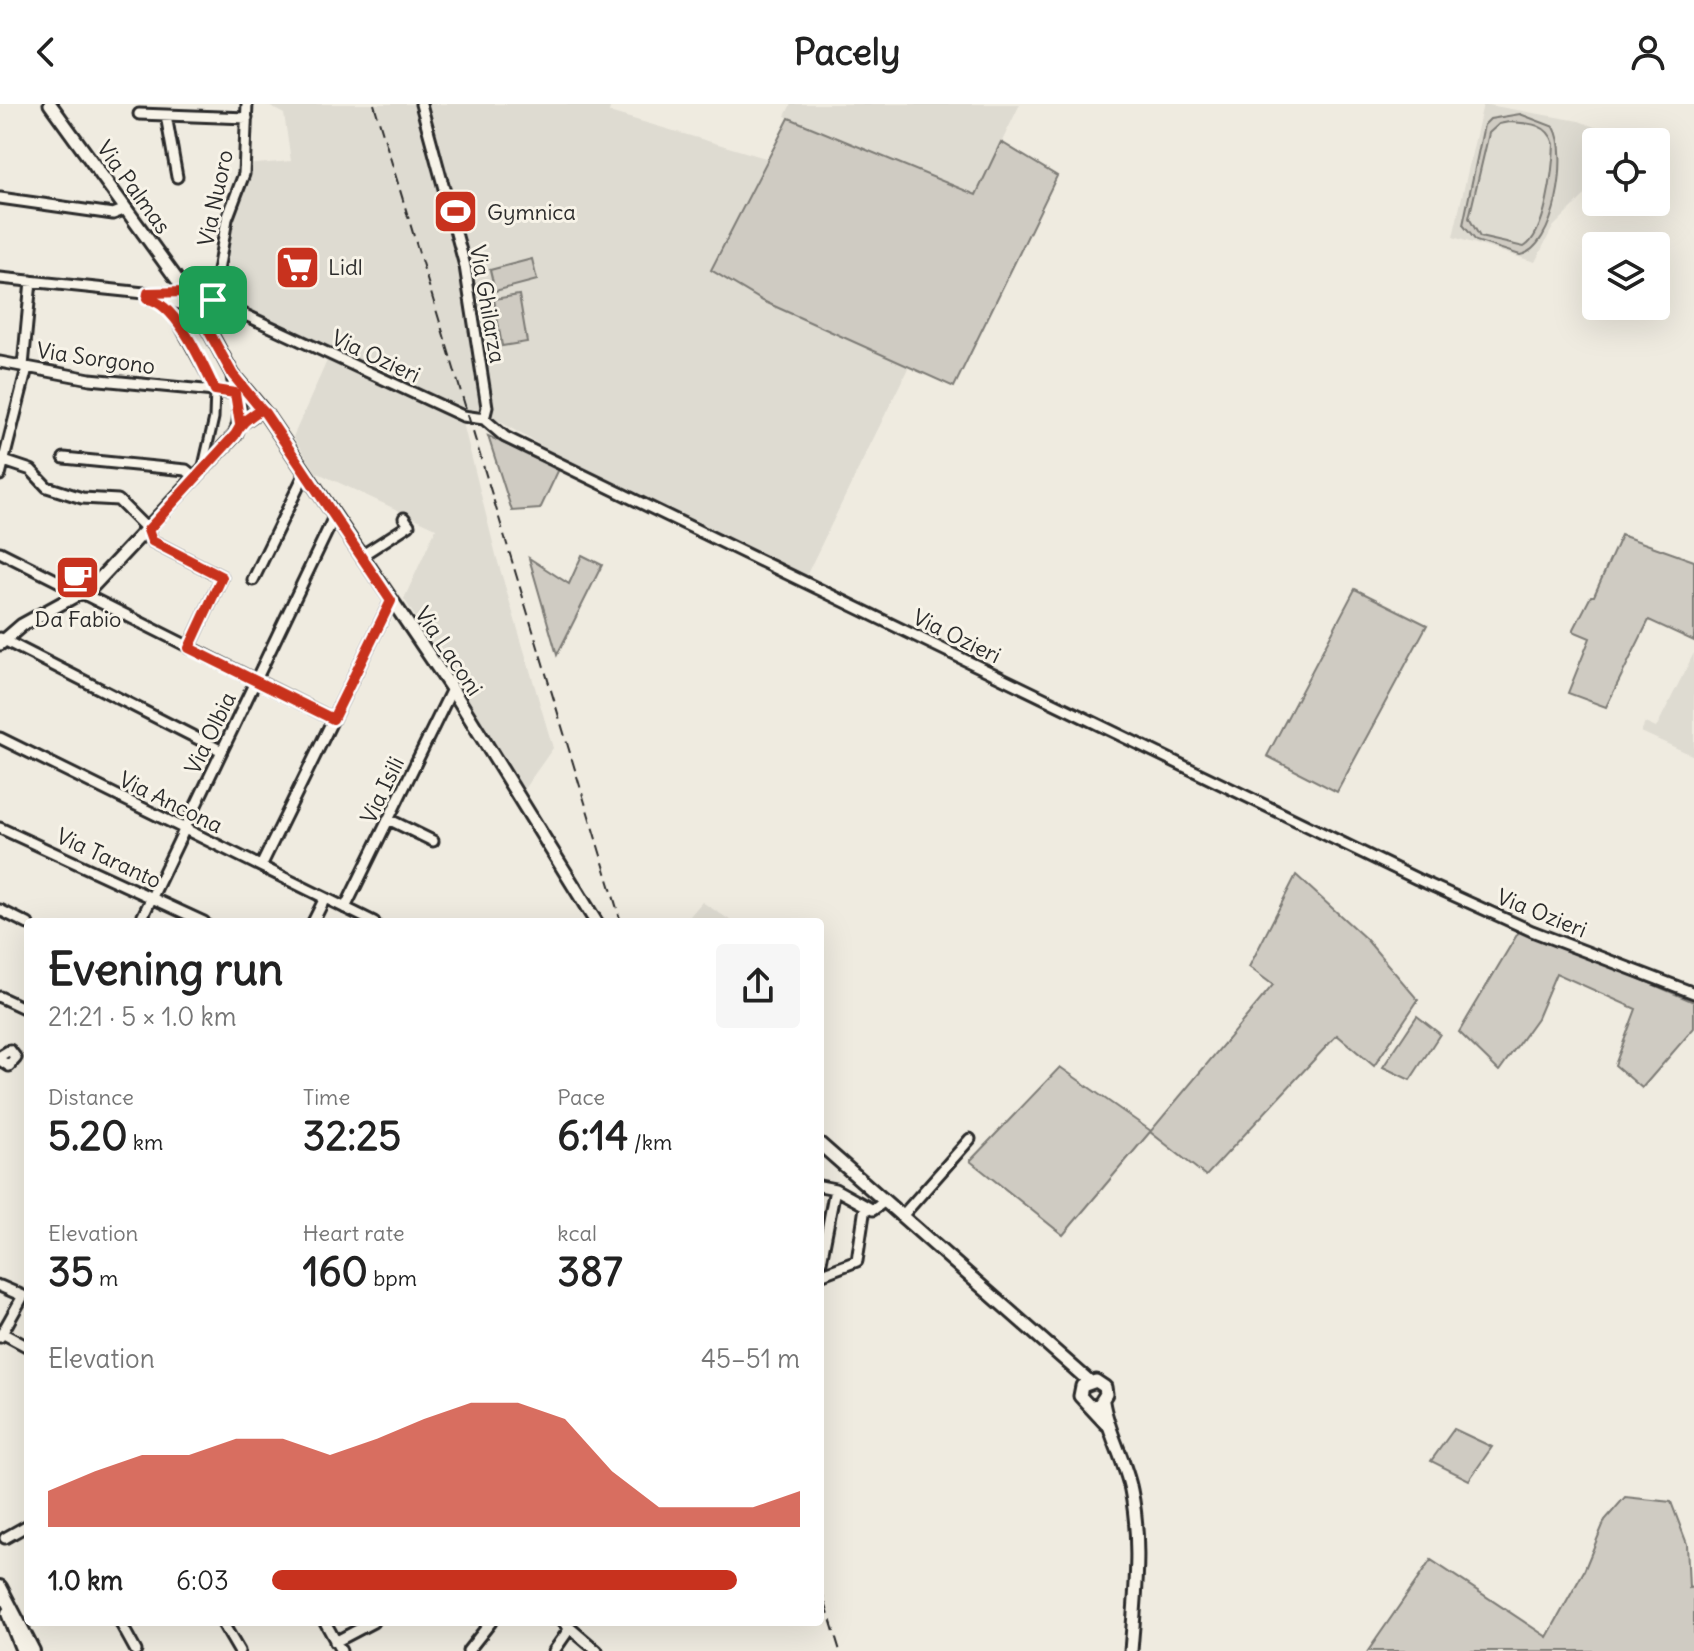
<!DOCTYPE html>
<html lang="en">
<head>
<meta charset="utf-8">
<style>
	:root { --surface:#fff; --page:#f6f6f6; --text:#222; --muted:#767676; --accent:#c8321e }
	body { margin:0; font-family:Delius,sans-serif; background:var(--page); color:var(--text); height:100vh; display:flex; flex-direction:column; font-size:30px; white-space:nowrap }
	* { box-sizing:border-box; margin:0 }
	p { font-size:26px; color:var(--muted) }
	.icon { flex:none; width:44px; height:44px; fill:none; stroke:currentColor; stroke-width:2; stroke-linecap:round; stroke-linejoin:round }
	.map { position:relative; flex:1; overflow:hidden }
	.side { position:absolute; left:24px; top:814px; width:800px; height:708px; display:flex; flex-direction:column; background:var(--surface); border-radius:8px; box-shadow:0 8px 32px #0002 }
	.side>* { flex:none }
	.tools { position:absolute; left:1582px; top:24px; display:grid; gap:16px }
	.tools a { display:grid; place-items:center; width:88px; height:88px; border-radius:8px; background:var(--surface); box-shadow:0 8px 32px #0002; font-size:40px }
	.pin { position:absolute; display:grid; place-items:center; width:68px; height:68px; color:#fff; margin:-34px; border-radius:16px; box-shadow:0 4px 12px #0006 }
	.round { display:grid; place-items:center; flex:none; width:84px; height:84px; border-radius:8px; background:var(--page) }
	.head { display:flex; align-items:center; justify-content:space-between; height:136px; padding:0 24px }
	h1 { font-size:44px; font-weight:700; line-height:60px }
	.figures { display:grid; grid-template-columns:repeat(3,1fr); gap:12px; height:136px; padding:8px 24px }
	.figures div { display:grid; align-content:center }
	.figures b { font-size:40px; font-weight:700 }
	.figures small { font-size:22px; font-weight:400 }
	.figures p { font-size:22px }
	.chart { height:224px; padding:16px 24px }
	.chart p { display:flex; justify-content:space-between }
	.chart svg { width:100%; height:144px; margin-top:8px; fill:var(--accent); opacity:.7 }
	ul { padding:0 24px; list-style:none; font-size:26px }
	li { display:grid; grid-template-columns:128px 96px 1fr; align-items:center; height:60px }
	li i { height:20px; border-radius:10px; background:var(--accent) }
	header { display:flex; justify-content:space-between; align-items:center; height:104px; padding:0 24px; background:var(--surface); font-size:36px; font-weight:700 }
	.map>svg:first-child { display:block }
</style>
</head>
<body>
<header><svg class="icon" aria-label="back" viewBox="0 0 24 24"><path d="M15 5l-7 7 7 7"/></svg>Pacely<svg class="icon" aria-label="person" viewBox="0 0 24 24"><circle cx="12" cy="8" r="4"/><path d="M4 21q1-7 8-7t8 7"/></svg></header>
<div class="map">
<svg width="1694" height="1547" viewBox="0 0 1694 1547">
	<rect width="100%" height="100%" fill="#efebe0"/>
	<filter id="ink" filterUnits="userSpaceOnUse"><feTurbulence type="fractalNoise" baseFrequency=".0125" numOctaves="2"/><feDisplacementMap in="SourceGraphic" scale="16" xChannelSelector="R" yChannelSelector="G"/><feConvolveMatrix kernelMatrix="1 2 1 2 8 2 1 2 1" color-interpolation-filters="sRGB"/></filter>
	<g filter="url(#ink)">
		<!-- built -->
		<path fill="#dedbd1" d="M265 0H611L609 8 769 55 711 166 763 197 909 262 805 474 667 414 497 316 460 307 497 455 553 644 524 685 404 495 436 424 316 368 293 333 330 250 213 196 244 61 291 57 284 10Z
			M791 0H1020L976 91 785 12Z
			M1483 0 1579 17 1633 38H1596V80L1553 123 1535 158 1453 133Z
			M1694 549V652L1641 628 1645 619 1656 624Z
			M702 798 733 818H685Z"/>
		<!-- green -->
		<path fill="#cfcbc2" stroke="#7d7b76" stroke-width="2" fill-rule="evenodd" d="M1520 10 1554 23C1570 50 1555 145 1520 151L1476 137 1463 121 1484 21 1490 15ZM1509 18C1528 19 1548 19 1554 40 1553 65 1546 130 1524 143L1480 133 1469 114 1489 29 1499 20Z
			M789 14 976 91 1001 38 1057 72 954 283 763 197 711 166Z
			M532 155 537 176 495 187 490 166Z
			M519 191 527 238 502 242 494 195Z
			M488 332 559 365 540 405 512 407Z
			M1621 431 1694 457V537L1649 516 1606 603 1568 589 1590 534 1573 527 1591 492H1594Z
			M582 451 602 461 557 551 529 454 569 480Z
			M1355 485 1427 521 1337 688 1267 652Z
			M1296 771 1366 835 1418 896 1374 962 1337 931 1206 1072 1150 1028 1063 1131 970 1057 1060 963 1151 1027 1273 881 1249 863Z
			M1521 824 1694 898V924L1642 984 1615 961 1636 905 1556 869 1537 914 1499 967 1459 928Z
			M1417 912 1440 930 1410 976 1383 963Z
			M1454 1325 1492 1343 1469 1376 1431 1357Z
			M1625 1393 1671 1398 1687 1440 1689 1484 1694 1483V1547H1368L1431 1456 1547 1533 1584 1467 1605 1416Z"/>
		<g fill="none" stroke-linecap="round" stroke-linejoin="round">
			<defs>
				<path id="pedestrian" d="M148 189 147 195 158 196 174 212 215 286 214 314 203 362"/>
				<path id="minor" d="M247 0 244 70 227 115 213 196 463 312 484 315 505 333 1417 775 1532 827 1694 889
					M421 0 465 162 487 303 484 315
					M139 10 247 14
					M166 11 177 73
					M0 94 113 110 126 105
					M0 174 154 190 185 188
					M154 190 166 197 195 203
					M0 258 90 275 235 289
					M23 262 31 177
					M64 354 186 366 196 374
					M4 357 31 366 47 383 82 394 118 396 148 426 152 437 222 473 189 544
					M0 371 27 264
					M0 448 333 615
					M361 452 409 421 404 414
					M253 476 305 369
					M0 534 222 647
					M0 634 374 818
					M388 715 433 737
					M0 724 204 818
					M261 762 391 497
					M345 804 452 585
					M0 806 28 820
					M140 818 334 413
					M313 818 325 794
					M0 893 28 906
					M0 952 10 946 16 954 9 962 0 956
					M820 1082 835 1085 873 1106 885 1097
					M902 1112 970 1035
					M820 1163 835 1085
					M820 1171 857 1157 865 1103
					M0 1182 23 1192 0 1233
					M2 1229 28 1243
					M5 1434 28 1421
					M120 1518 136 1547
					M222 1518 239 1547
					M325 1518 341 1547
					M563 1518 597 1547
					M335 1538 373 1518
					M468 1547 491 1518
					M554 1547 570 1524"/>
				<path id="tertiary" d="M50 0 194 199 233 271 265 309 452 585 596 818
					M186 189 213 196 207 224
					M240 320 261 305
					M0 540 22 521 93 482 235 331C245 310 236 292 233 272
					M820 1040 1089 1277
					M1103 1298C1108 1329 1125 1356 1131 1386 1142 1439 1135 1494 1131 1547
					M1091 1302 1099 1301 1106 1290 1105 1283 1096 1277 1082 1282 1080 1292 1106 1320"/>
				<path id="secondary" d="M0 1483 33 1547
					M8 1509 23 1547"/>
			</defs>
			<!-- pedestrian casing -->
			<use href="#pedestrian" stroke="#2b2b2b" stroke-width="13"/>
			<!-- minor casing -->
			<use href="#minor" stroke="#2b2b2b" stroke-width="15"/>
			<!-- tertiary casing -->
			<use href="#tertiary" stroke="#2b2b2b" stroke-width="17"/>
			<!-- secondary casing -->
			<use href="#secondary" stroke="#2b2b2b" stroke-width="18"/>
			<!-- pedestrian -->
			<use href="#pedestrian" stroke="#f7f3e8" stroke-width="7"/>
			<!-- minor -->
			<use href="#minor" stroke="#f7f3e8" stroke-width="9"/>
			<!-- tertiary -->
			<use href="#tertiary" stroke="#f7f3e8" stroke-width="11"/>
			<!-- secondary -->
			<use href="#secondary" stroke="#f7f3e8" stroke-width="12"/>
			<!-- rail -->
			<path stroke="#2b2b2b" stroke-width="2" stroke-dasharray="12 6" stroke-linecap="butt" d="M374 0 621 818
				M820 1482 840 1547"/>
		</g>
	</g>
	<g fill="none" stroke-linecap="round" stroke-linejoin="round" filter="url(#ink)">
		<defs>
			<path id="route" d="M213 196 185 188 148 189 147 195C176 198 203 261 215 286L235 289 240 320 261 305 265 309 391 497 333 615 189 544 222 473 152 437 148 426 235 331C241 318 250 313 261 305L233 271 207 224 213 196"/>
		</defs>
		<!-- route casing -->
		<use href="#route" stroke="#fff" stroke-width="16"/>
		<!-- route -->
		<use href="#route" stroke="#c8321e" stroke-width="10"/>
	</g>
	<!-- icons -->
	<defs>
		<symbol id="stadium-square" viewBox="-11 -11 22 22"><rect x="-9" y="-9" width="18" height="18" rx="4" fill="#c8321e" stroke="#f7f3e8"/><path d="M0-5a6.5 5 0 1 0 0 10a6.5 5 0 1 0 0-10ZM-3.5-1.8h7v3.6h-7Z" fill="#fff"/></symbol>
		<symbol id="supermarket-square" viewBox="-11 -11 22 22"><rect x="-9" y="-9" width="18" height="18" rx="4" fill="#c8321e" stroke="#f7f3e8"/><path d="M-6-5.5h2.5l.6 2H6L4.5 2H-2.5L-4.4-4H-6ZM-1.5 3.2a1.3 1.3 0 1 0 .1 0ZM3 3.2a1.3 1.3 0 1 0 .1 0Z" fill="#fff"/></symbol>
		<symbol id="cafe-square" viewBox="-11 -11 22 22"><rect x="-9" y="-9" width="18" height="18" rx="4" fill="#c8321e" stroke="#f7f3e8"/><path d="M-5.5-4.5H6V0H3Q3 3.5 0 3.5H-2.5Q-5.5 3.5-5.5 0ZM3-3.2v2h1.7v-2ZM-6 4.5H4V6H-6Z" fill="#fff"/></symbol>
	</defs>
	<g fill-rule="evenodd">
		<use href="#stadium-square" x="430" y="82" width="51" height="51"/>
		<use href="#supermarket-square" x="272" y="138" width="51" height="51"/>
		<use href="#cafe-square" x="52" y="448" width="51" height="51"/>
	</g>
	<g text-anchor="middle" stroke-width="6" stroke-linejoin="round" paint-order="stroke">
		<!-- street labels -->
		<g font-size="22" fill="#2b2b2b" stroke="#f7f3e8">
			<text transform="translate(134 83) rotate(54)" y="8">Via Palmas</text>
			<text transform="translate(215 94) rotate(-78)" y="8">Via Nuoro</text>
			<text transform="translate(488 200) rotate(80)" y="8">Via Ghilarza</text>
			<text transform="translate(376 252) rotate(25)" y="8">Via Ozieri</text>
			<text transform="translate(96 254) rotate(8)" y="8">Via Sorgono</text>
			<text transform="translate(957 532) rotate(26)" y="8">Via Ozieri</text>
			<text transform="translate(449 547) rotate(56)" y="8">Via Laconi</text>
			<text transform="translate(210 629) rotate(-64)" y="8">Via Olbia</text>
			<text transform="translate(382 686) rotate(-64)" y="8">Via Isili</text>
			<text transform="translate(171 698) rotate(26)" y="8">Via Ancona</text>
			<text transform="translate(109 754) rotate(25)" y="8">Via Taranto</text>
			<text transform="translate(1542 809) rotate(22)" y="8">Via Ozieri</text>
		</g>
		<!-- poi labels -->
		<g font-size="22" fill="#2b2b2b" stroke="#f7f3e8" text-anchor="start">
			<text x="487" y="116">Gymnica</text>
			<text x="328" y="171">Lidl</text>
			<text x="78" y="523" text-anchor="middle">Da Fabio</text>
		</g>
	</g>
</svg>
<div class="tools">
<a><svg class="icon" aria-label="locate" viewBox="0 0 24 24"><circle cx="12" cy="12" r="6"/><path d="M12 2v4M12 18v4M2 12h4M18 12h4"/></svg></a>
<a><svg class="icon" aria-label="layers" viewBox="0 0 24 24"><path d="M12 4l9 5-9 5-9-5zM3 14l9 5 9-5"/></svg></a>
</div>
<div class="pin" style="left:213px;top:196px;background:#1e9e55"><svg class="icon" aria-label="arrive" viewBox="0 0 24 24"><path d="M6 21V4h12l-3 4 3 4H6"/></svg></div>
<section class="side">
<div class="head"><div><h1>Evening run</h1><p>21:21 · 5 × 1.0 km</p></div><a class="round"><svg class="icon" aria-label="share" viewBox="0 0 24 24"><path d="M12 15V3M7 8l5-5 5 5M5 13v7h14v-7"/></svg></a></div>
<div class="figures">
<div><p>Distance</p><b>5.20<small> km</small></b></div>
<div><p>Time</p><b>32:25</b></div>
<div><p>Pace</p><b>6:14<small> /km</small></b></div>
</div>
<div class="figures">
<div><p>Elevation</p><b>35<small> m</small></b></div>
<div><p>Heart rate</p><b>160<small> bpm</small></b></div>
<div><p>kcal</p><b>387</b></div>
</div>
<div class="chart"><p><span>Elevation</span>45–51 m</p>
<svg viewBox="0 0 160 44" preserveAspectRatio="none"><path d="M0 44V33L10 27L20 22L30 22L40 17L50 17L60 22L70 17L80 11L90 6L100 6L110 11L120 27L130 38L140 38L150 38L160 33V44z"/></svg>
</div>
<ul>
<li><b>1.0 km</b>6:03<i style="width:88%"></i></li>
</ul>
</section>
</div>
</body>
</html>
